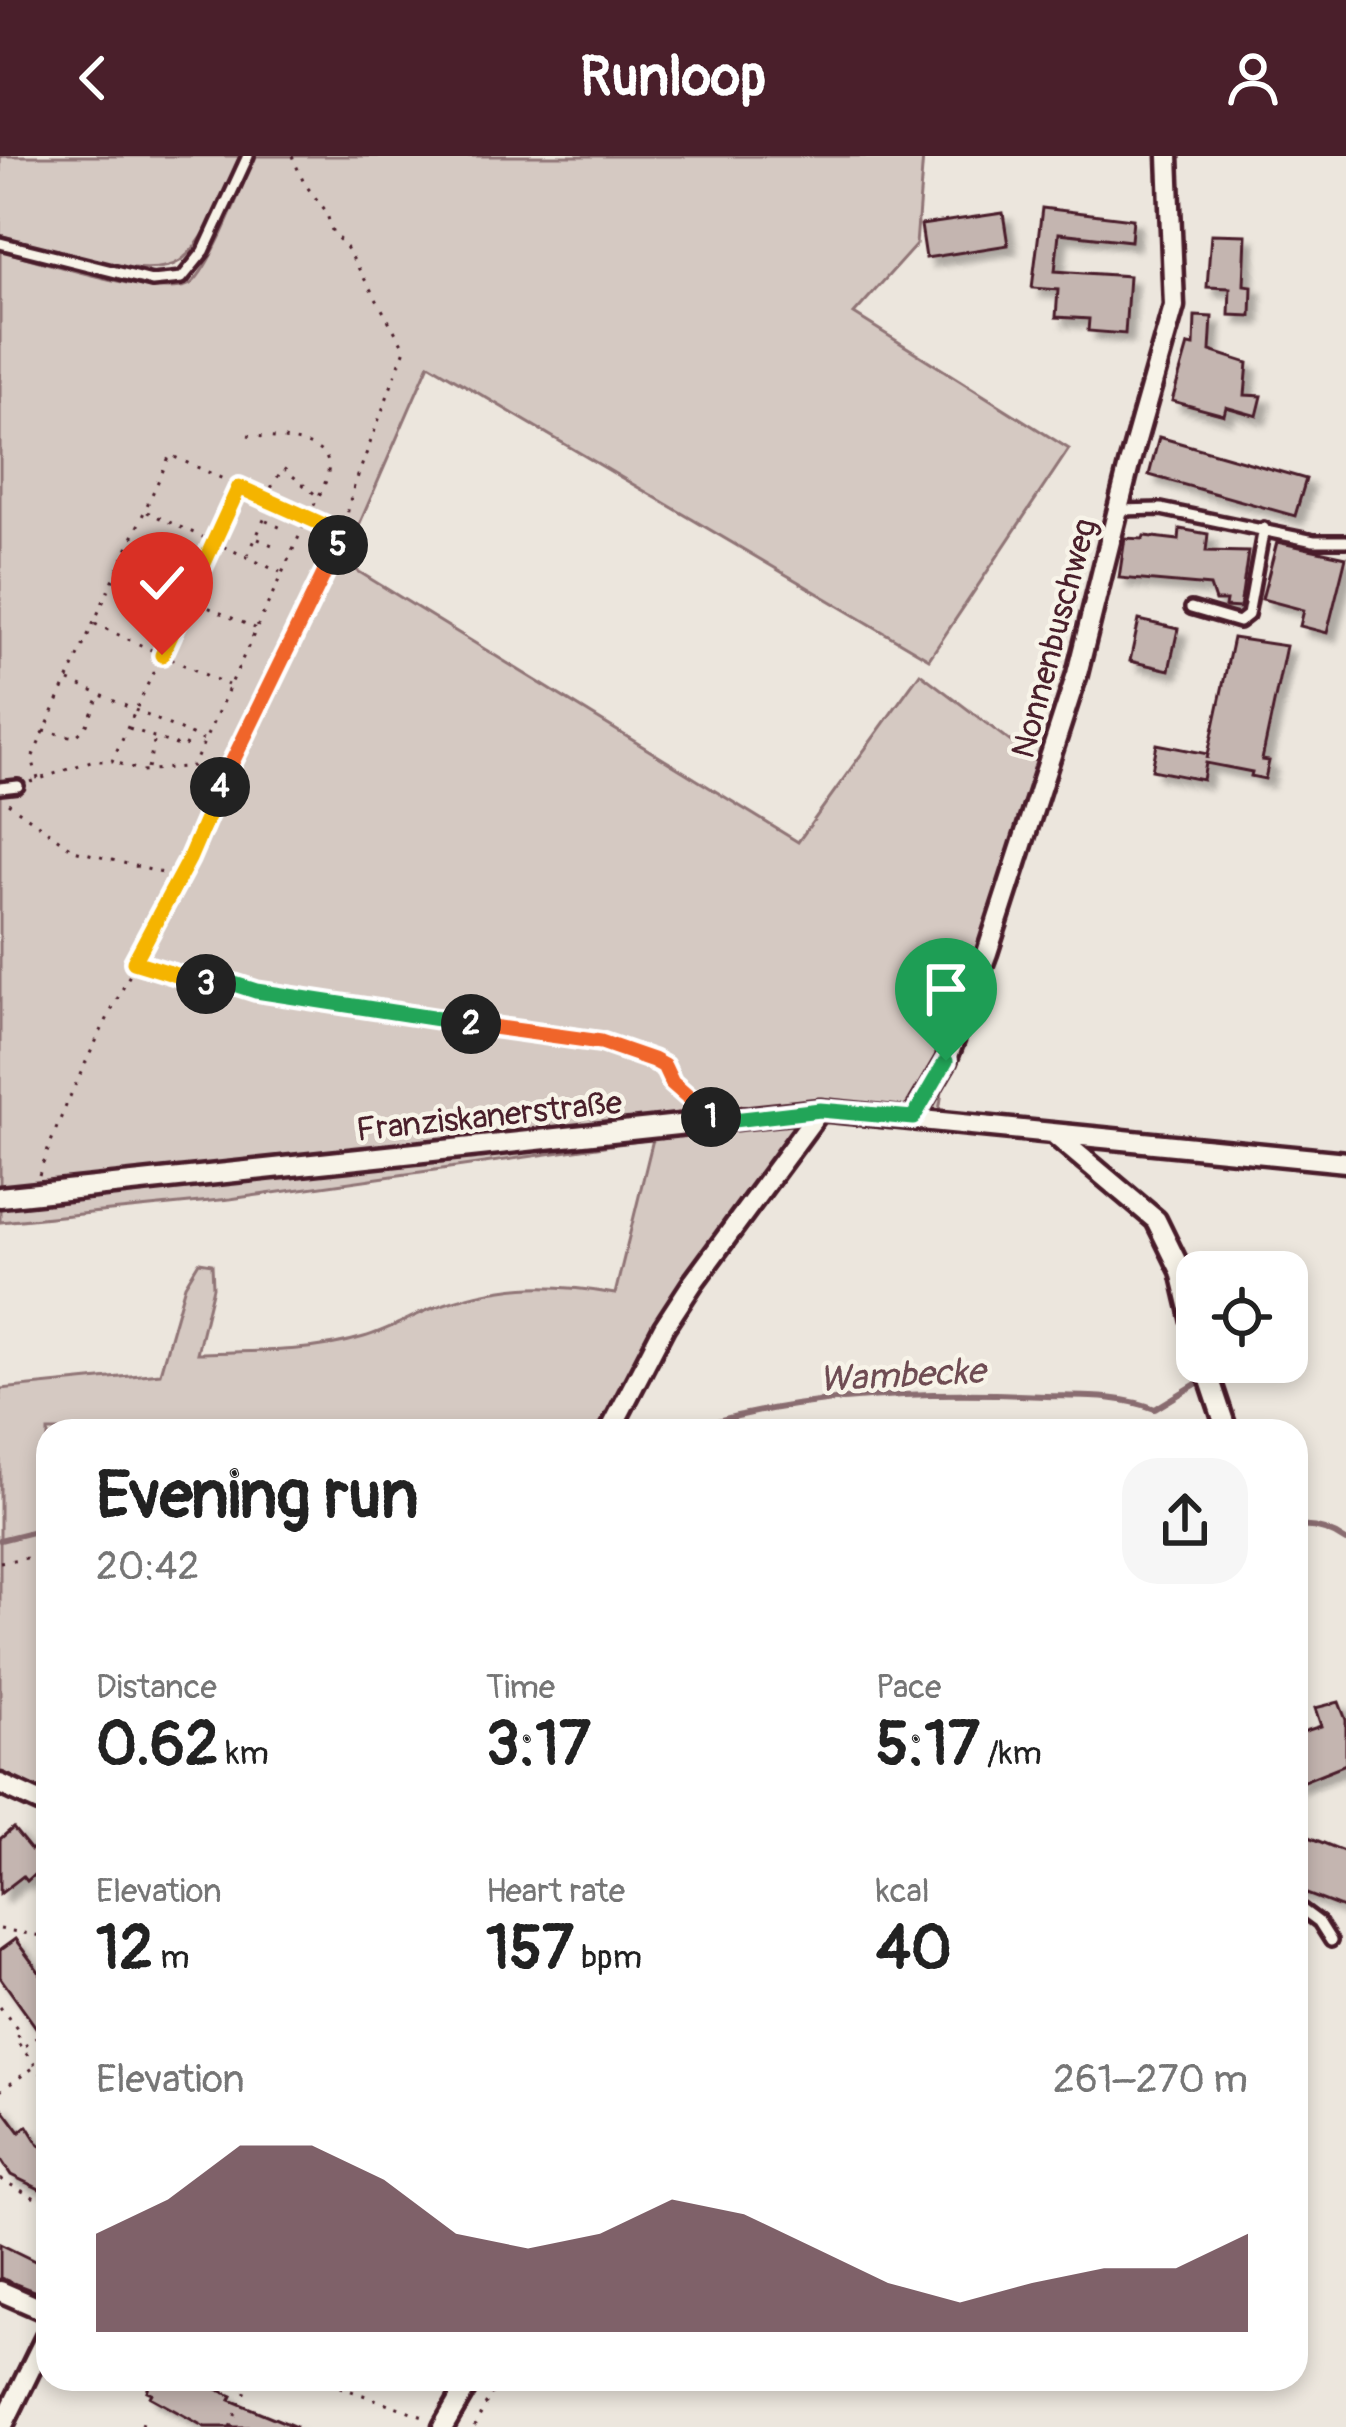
<!DOCTYPE html>
<html lang="en">
<head>
<meta charset="utf-8">
<style>
	:root { --surface:#fff; --page:#f6f6f6; --text:#222; --muted:#767676; --accent:#4a1f2b }
	body { margin:0; font-family:Pangolin,sans-serif; background:var(--page); color:var(--text); height:100vh; display:flex; flex-direction:column; font-size:45px; white-space:nowrap }
	* { box-sizing:border-box; margin:0 }
	p { font-size:39px; color:var(--muted) }
	.icon { flex:none; width:66px; height:66px; fill:none; stroke:currentColor; stroke-width:2; stroke-linecap:round; stroke-linejoin:round }
	.map { position:relative; flex:1; overflow:hidden }
	.sheet { position:absolute; left:36px; top:1263px; width:1272px; height:972px; display:flex; flex-direction:column; background:var(--surface); border-radius:36px; box-shadow:0 6px 18px #0003 }
	.sheet>* { flex:none }
	.fabs { position:absolute; left:1176px; top:1095px; display:grid; gap:24px }
	.fabs a { display:grid; place-items:center; width:132px; height:132px; border-radius:24px; background:var(--surface); box-shadow:0 6px 18px #0003; font-size:60px }
	.pin { position:absolute; display:grid; place-items:center; width:102px; height:102px; color:#fff; margin:-123px -51px; border-radius:50% 50% 50% 0; rotate:-45deg; box-shadow:0 0 12px #0007 }
	.pin .icon { rotate:45deg }
	.km { position:absolute; width:60px; height:60px; margin:-30px; border-radius:50%; background:#222; color:#fff; font-size:33px; line-height:60px; text-align:center }
	.round { display:grid; place-items:center; flex:none; width:126px; height:126px; border-radius:36px; background:var(--page) }
	.headline { display:flex; align-items:center; justify-content:space-between; height:204px; padding:0 60px }
	h1 { font-size:66px; font-weight:700; line-height:90px }
	.stats { display:grid; grid-template-columns:repeat(3,1fr); gap:18px; height:204px; padding:12px 60px }
	.stats div { display:grid; align-content:center }
	.stats b { font-size:60px; font-weight:700 }
	.stats small { font-size:33px; font-weight:400 }
	.stats p { font-size:33px }
	.chart { height:336px; padding:24px 60px }
	.chart p { display:flex; justify-content:space-between }
	.chart svg { width:100%; height:216px; margin-top:12px; fill:var(--accent); opacity:.7 }
	header { display:flex; justify-content:space-between; align-items:center; height:156px; padding:0 60px; background:var(--accent); color:#fff; font-size:54px; font-weight:700 }
	.map>svg:first-child { display:block }
</style>
</head>
<body>
<header><svg class="icon" aria-label="back" viewBox="0 0 24 24"><path d="M15 5l-7 7 7 7"/></svg>Runloop<svg class="icon" aria-label="person" viewBox="0 0 24 24"><circle cx="12" cy="8" r="4"/><path d="M4 21q1-7 8-7t8 7"/></svg></header>
<div class="map">
<svg width="1346" height="2271" viewBox="0 0 1346 2271">
	<defs>
		<filter id="shadow"><feDropShadow dx="8" dy="8" stdDeviation="3" flood-color="#0004"/></filter>
	</defs>
	<rect width="100%" height="100%" fill="#ece6dd"/>
	<filter id="ink" filterUnits="userSpaceOnUse"><feTurbulence type="fractalNoise" baseFrequency=".00833" numOctaves="2"/><feDisplacementMap in="SourceGraphic" scale="24" xChannelSelector="R" yChannelSelector="G"/><feConvolveMatrix kernelMatrix="1 2 1 2 8 2 1 2 1" color-interpolation-filters="sRGB"/></filter>
	<g filter="url(#ink)">
		<!-- green -->
		<path fill="#d5c9c2" stroke="#907476" stroke-width="3" d="M0 0H240C225 32 210 83 180 105 145 129 41 90 0 79Z
			M255 0H923L916 89 854 158 1069 293 929 503 429 208 343 406 798 686 920 517 1056 620 958 889 942 936 936 974 822 964 680 1155 615 1275H48V1639L0 1620V1233L160 1217 185 1129 199 1106 212 1108 213 1131 197 1197C252 1195 311 1197 364 1181 388 1174 410 1161 433 1152 499 1128 547 1126 615 1138L653 983 230 1043 0 1066V94C32 102 170 147 192 127 213 108 242 29 255 0Z"/>
		<g fill="none" stroke-linecap="round" stroke-linejoin="round">
			<!-- stream -->
			<path stroke="#896c6f" stroke-width="6" d="M679 1275C700 1271 721 1263 742 1259 840 1237 945 1235 1046 1240 1081 1241 1122 1239 1155 1253L1196 1228
				M1296 1371C1315 1369 1330 1374 1346 1385
				M0 1384 48 1372"/>
		</g>
		<!-- building -->
		<path fill="#c4b5b0" stroke="#4a1f2b" stroke-width="3" filter="url(#shadow)" d="M1042 52 1133 63 1131 85 1059 77 1055 115 1129 120 1125 178 1088 175 1089 163 1056 161 1058 134 1032 132Z
			M1003 57 1008 89 926 102 921 69Z
			M1211 78 1246 79 1244 129 1252 130 1251 160 1229 159 1230 132 1207 131Z
			M1195 160 1212 161 1210 195 1248 207 1245 239 1262 240 1257 260 1226 251 1224 259 1172 245 1188 189 1194 190Z
			M1159 281 1306 323 1295 360 1149 319Z
			M1180 373 1208 378 1206 395 1248 396 1240 452 1225 451 1226 445H1215L1210 430 1119 422 1125 382 1143 383 1144 380 1179 384Z
			M1277 386 1346 401 1327 477 1300 470 1304 454 1262 443Z
			M1139 464 1178 473 1169 514 1130 505Z
			M1233 482 1286 490 1262 604 1269 605 1265 623 1251 620 1252 616 1206 607 1203 624 1152 614 1157 588 1208 598 1207 603Z
			M1339 1546 1346 1564V1608L1296 1628V1578L1321 1570 1315 1552Z
			M13 1672 31 1694 41 1686 48 1696V1706L27 1725 23 1720 0 1738V1683Z
			M1296 1676 1346 1696V1753L1296 1734Z
			M15 1783 48 1828V1888L0 1821V1794Z
			M0 1949 20 1976 27 1970 39 1989 48 1993V2037L11 2019 0 2002Z
			M0 2088 47 2111 36 2136 0 2122Z
			M152 2223H194L232 2240 230 2244 296 2271H205L150 2241 152 2237 147 2235Z"/>
		<g fill="none" stroke-linecap="round" stroke-linejoin="round">
			<defs>
				<path id="lane" d="M0 87 152 125 182 122 204 95 248 0
					M1119 354 1161 353 1314 385H1346
					M1191 452 1239 466 1248 459 1264 372
					M0 632 18 630
					M1296 1749 1319 1766 1331 1785"/>
				<path id="street" d="M913 961 946 905 987 797 1077 518 1129 309 1174 150 1168 0
					M1055 979 1156 1064 1181 1115 1197 1183
					M0 1041 820 954 1346 1006
					M1204 1206 1227 1275
					M610 1275 664 1171 694 1125 820 954
					M0 1628 48 1650
					M0 2135 48 2156
					M2 2271 48 2177
					M443 2271 471 2223"/>
			</defs>
			<!-- lane casing -->
			<use href="#lane" stroke="#4a1f2b" stroke-width="18"/>
			<!-- street casing -->
			<use href="#street" stroke="#4a1f2b" stroke-width="27"/>
			<!-- path -->
			<path stroke="#4a1f2b" stroke-width="3" stroke-dasharray="3 9" stroke-linecap="butt" d="M248 279C270 283 335 281 328 316 326 331 314 347 308 361L343 378
				M265 342 283 312 316 339
				M147 356 280 416
				M266 365 286 374
				M258 383 277 391
				M248 399 271 348
				M121 413 255 472
				M95 468 228 529
				M69 525 203 584
				M129 572 184 592 191 578
				M44 575 75 581 86 571 99 540
				M148 612 154 586
				M38 623 32 602 170 299 308 361 193 610 142 615 112 605
				M31 626 91 605H112L239 332
				M8 647 74 694 177 721
				M136 807 207 828 231 827 389 856 601 886 664 910 672 927 695 947
				M39 1019C77 908 139 807 189 702 241 594 288 484 343 378L352 336 405 193 345 89 333 78 326 55 304 27 292 0
				M0 1406 48 1399
				M0 1773 48 1781
				M0 1851 21 1878 15 1883 48 1926
				M25 1890 48 1873
				M0 1935 33 1912
				M0 2023 48 2049
				M317 2223 429 2262
				M141 2267 150 2271
				M230 2271 251 2223
				M474 2271 499 2223"/>
			<!-- lane -->
			<use href="#lane" stroke="#f7f3e8" stroke-width="9"/>
			<!-- street -->
			<use href="#street" stroke="#f7f3e8" stroke-width="18"/>
		</g>
	</g>
	<g fill="none" stroke-linecap="round" stroke-linejoin="round" filter="url(#ink)">
		<defs>
			<path id="split-1" d="M711 961 716 966 820 954 913 962 946 905"/>
			<path id="split-2" d="M471 868 601 886 653 904 664 910 672 927 711 961"/>
			<path id="split-3" d="M206 828 231 827 256 835 471 868"/>
			<path id="split-4" d="M206 828 134 806 189 703 220 631"/>
			<path id="split-5" d="M220 631 338 389"/>
			<path id="split-6" d="M162 499 239 331 344 378 338 389"/>
		</defs>
		<!-- split-1 casing -->
		<use href="#split-1" stroke="#fff" stroke-width="24"/>
		<!-- split-2 casing -->
		<use href="#split-2" stroke="#fff" stroke-width="24"/>
		<!-- split-3 casing -->
		<use href="#split-3" stroke="#fff" stroke-width="24"/>
		<!-- split-4 casing -->
		<use href="#split-4" stroke="#fff" stroke-width="24"/>
		<!-- split-5 casing -->
		<use href="#split-5" stroke="#fff" stroke-width="24"/>
		<!-- split-6 casing -->
		<use href="#split-6" stroke="#fff" stroke-width="24"/>
		<!-- split-1 -->
		<use href="#split-1" stroke="#22a559" stroke-width="15"/>
		<!-- split-2 -->
		<use href="#split-2" stroke="#f0652b" stroke-width="15"/>
		<!-- split-3 -->
		<use href="#split-3" stroke="#22a559" stroke-width="15"/>
		<!-- split-4 -->
		<use href="#split-4" stroke="#f5b400" stroke-width="15"/>
		<!-- split-5 -->
		<use href="#split-5" stroke="#f0652b" stroke-width="15"/>
		<!-- split-6 -->
		<use href="#split-6" stroke="#f5b400" stroke-width="15"/>
	</g>
	<g text-anchor="middle" stroke-width="9" stroke-linejoin="round" paint-order="stroke">
		<!-- street labels -->
		<g font-size="33" fill="#4a1f2b" stroke="#f7f3e8">
			<text transform="translate(1053 482) rotate(-75)" y="12">Nonnenbuschweg</text>
			<text transform="translate(489 959) rotate(-6)" y="12">Franziskanerstraße</text>
		</g>
		<!-- water labels -->
		<g font-size="36" font-style="italic" fill="#6f4c53" stroke="#f7f3e8">
			<text transform="translate(902 1218) rotate(-3)" y="13">Wambecke</text>
		</g>
	</g>
</svg>
<div class="fabs">
<a><svg class="icon" aria-label="locate" viewBox="0 0 24 24"><circle cx="12" cy="12" r="6"/><path d="M12 2v4M12 18v4M2 12h4M18 12h4"/></svg></a>
</div>
<div class="pin" style="left:946px;top:905px;background:#1e9e55"><svg class="icon" aria-label="arrive" viewBox="0 0 24 24"><path d="M6 21V4h12l-3 4 3 4H6"/></svg></div>
<div class="pin" style="left:162px;top:499px;background:#d93025"><svg class="icon" aria-label="check" viewBox="0 0 24 24"><path d="M5 12l5 5 9-10"/></svg></div>
<b class="km" style="left:711px;top:961px">1</b>
<b class="km" style="left:471px;top:868px">2</b>
<b class="km" style="left:206px;top:828px">3</b>
<b class="km" style="left:220px;top:631px">4</b>
<b class="km" style="left:338px;top:389px">5</b>
<section class="sheet">
<div class="headline"><div><h1>Evening run</h1><p>20:42</p></div><a class="round"><svg class="icon" aria-label="share" viewBox="0 0 24 24"><path d="M12 15V3M7 8l5-5 5 5M5 13v7h14v-7"/></svg></a></div>
<div class="stats">
<div><p>Distance</p><b>0.62<small> km</small></b></div>
<div><p>Time</p><b>3:17</b></div>
<div><p>Pace</p><b>5:17<small> /km</small></b></div>
</div>
<div class="stats">
<div><p>Elevation</p><b>12<small> m</small></b></div>
<div><p>Heart rate</p><b>157<small> bpm</small></b></div>
<div><p>kcal</p><b>40</b></div>
</div>
<div class="chart"><p><span>Elevation</span>261–270 m</p>
<svg viewBox="0 0 160 44" preserveAspectRatio="none"><path d="M0 44V24L10 17L20 6L30 6L40 13L50 24L60 27L70 24L80 17L90 20L100 27L110 34L120 38L130 34L140 31L150 31L160 24V44z"/></svg>
</div>
</section>
</div>
</body>
</html>
